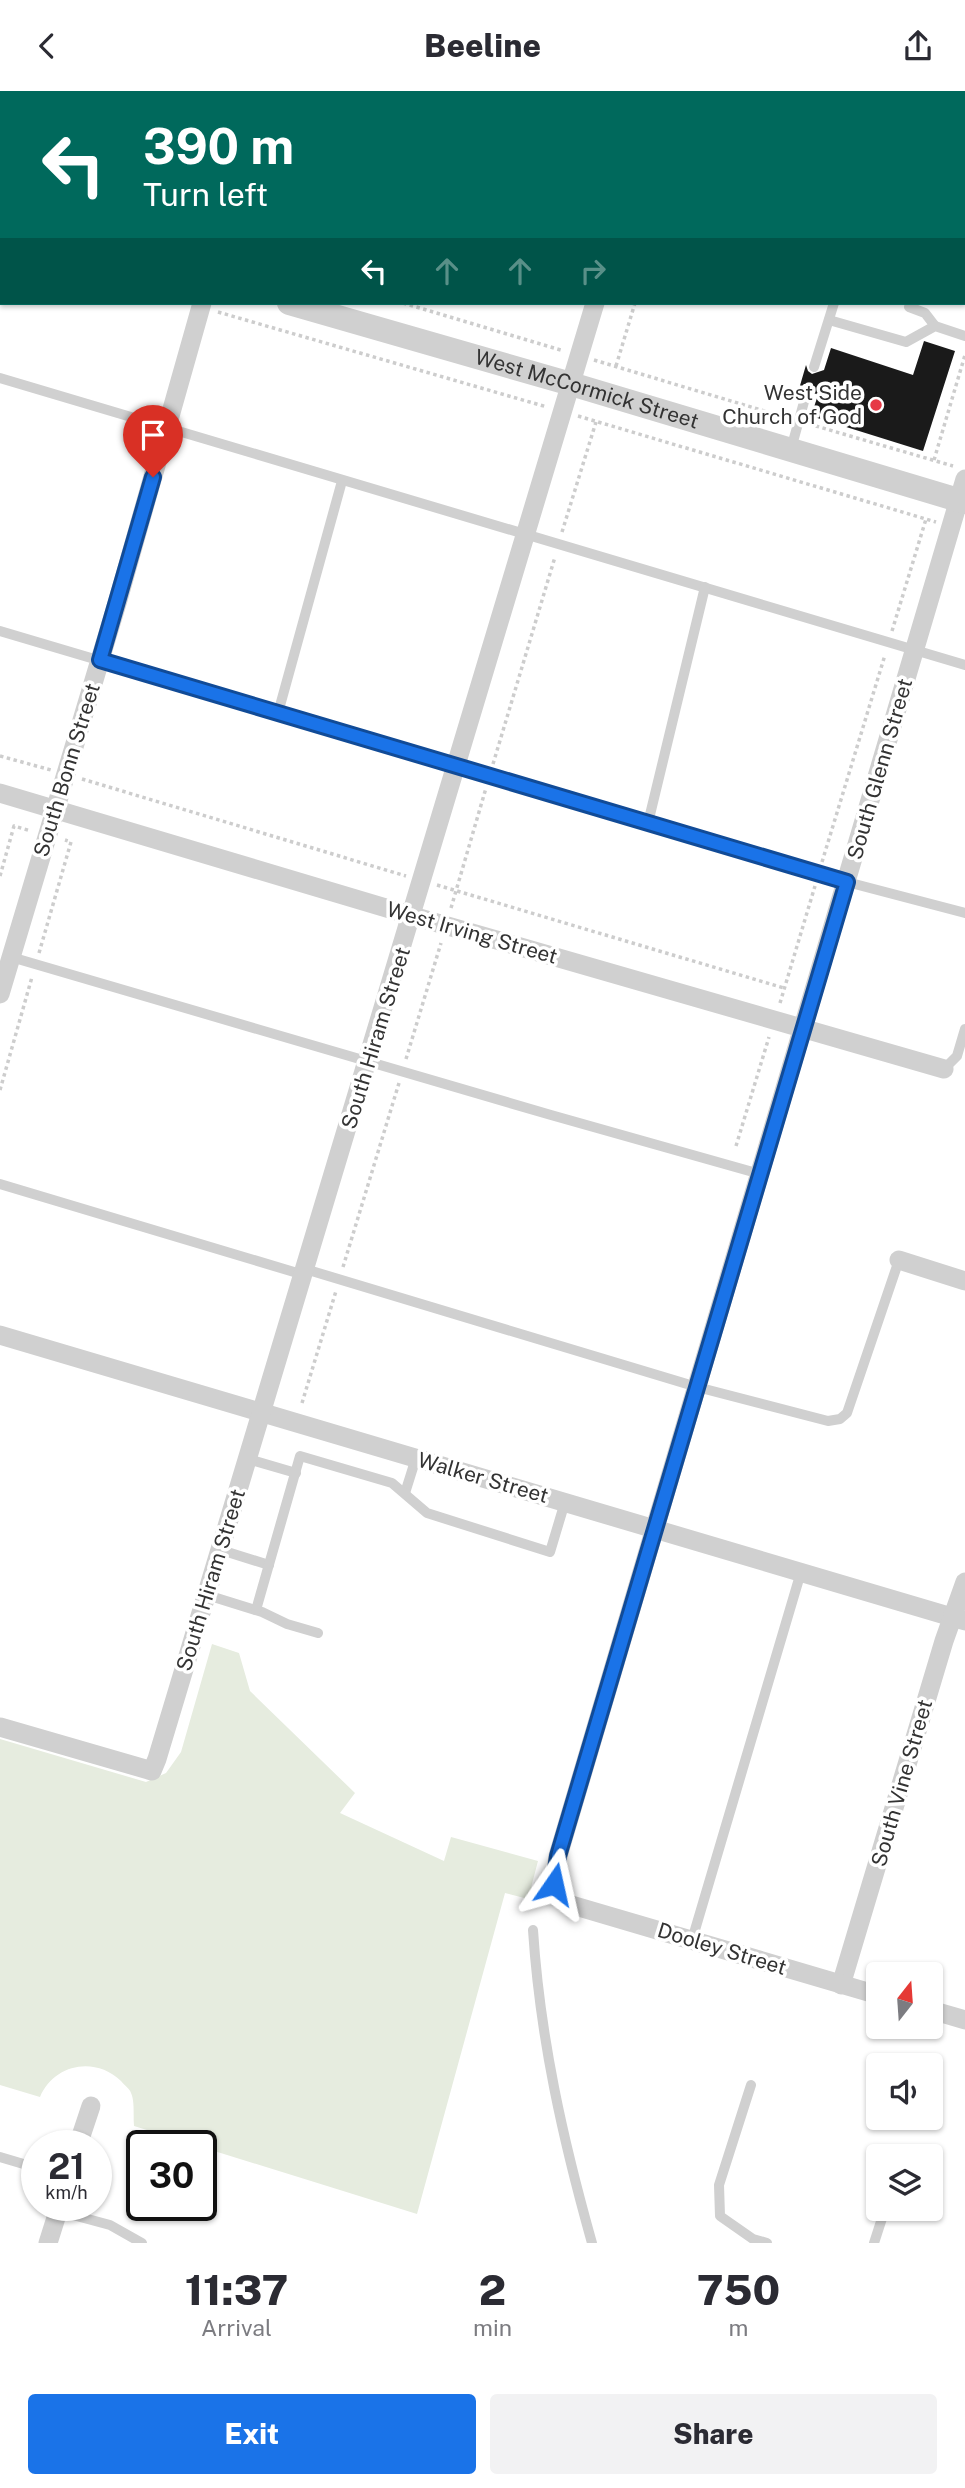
<!DOCTYPE html>
<style>
body{margin:0;font-family:"Public Sans",sans-serif;background:#f2f2f3;color:#2b2b33;height:100vh;display:flex;flex-direction:column;font-size:26px;white-space:nowrap}
*{box-sizing:border-box;margin:0}
p{font-size:23px;color:#7c7c81}
.icon{flex:none;width:38px;height:38px;fill:none;stroke:currentColor;stroke-width:2;stroke-linecap:round;stroke-linejoin:round}
.map{position:relative;height:2152px;overflow:hidden}
.sheet{display:flex;flex-direction:column;background:#fff;flex:1}
.sheet>*{flex:none}
.hud{position:absolute;left:0px;top:0px;width:966px;height:214px;box-shadow:0 2px 5px #0004;background:#00695c;color:#fff;overflow:hidden}
.needle{width:46px;rotate:17deg}
.buttons{position:absolute;left:866px;top:1871px;display:grid;gap:14px}
.buttons a{display:grid;place-items:center;width:77px;height:77px;border-radius:7px;background:#fff;box-shadow:0 2px 5px #0004;font-size:35px}
.speed{position:absolute;left:21px;top:2039px;display:flex;gap:14px;font-size:35px;font-weight:700;text-align:center}
.speed>*{display:grid;place-content:center;width:91px;height:91px;border-radius:50%;background:#fff;box-shadow:0 2px 5px #0004;line-height:1}
.speed small{font-size:18px;font-weight:400}
.speed .limit{border:4px solid #111;border-radius:10px;background:#fff;color:#111}
.pin{position:absolute;display:grid;place-items:center;width:60px;height:60px;color:#fff;margin:-72px -30px;border-radius:50% 50% 50% 0;rotate:-45deg;box-shadow:0 0 7px #0007}
.pin .icon{rotate:45deg}
.me{position:absolute;width:77px;margin:-38px;rotate:11deg;stroke-linejoin:round;filter:drop-shadow(0 0 5px #0008)}
.turn{display:flex;align-items:center;gap:24px;height:147px;padding:0 28px;font-size:32px}
.turn .icon{width:91px;height:91px;stroke-width:2.5}
.turn b{display:block;font-size:49px;line-height:60px}
.lanes{display:flex;align-items:center;height:66px;padding:0 28px;background:#0003;justify-content:center;gap:35px;direction:ltr}
.lanes .off{opacity:.35}
.eta{display:flex;justify-content:space-evenly;align-items:center;height:119px;text-align:center}
.eta b{font-size:42px;font-weight:800;line-height:49px}
.cta{display:flex;gap:14px;margin-top:auto;padding:14px 28px}
.cta a{flex:1;height:80px;border-radius:7px;background:#1a73e8;color:#fff;font-size:28px;font-weight:800;line-height:80px;text-align:center}
.cta a+a{background:#f2f2f3;color:#2b2b33}
header{display:flex;justify-content:space-between;align-items:center;height:91px;padding:0 28px;background:#fff;font-size:32px;font-weight:800}
.map>svg:first-child{display:block}
</style>
<header><svg class="icon" aria-label="back" viewBox="0 0 24 24"><path d="M15 5l-7 7 7 7"/></svg>Beeline<svg class="icon" aria-label="share" viewBox="0 0 24 24"><path d="M12 15V3M7 8l5-5 5 5M5 13v7h14v-7"/></svg></header>
<div class="map">
<svg width="965" height="2152" viewBox="0 0 965 2152">
<rect width="100%" height="100%" fill="#fff"/>
<path fill="#e6ecdf" d="M212 1553 239 1562 250 1600 355 1702 340 1722 444 1770 451 1746 538 1770 528 1808 505 1802 417 2123 134 2035C133 2025 135 2011 131 2002 130 1998 124 1994 121 1990 95 1965 54 1973 40 2006L0 1994V1648L146 1691 166 1682 181 1661Z"/>
<polygon fill="#1a1a1a" points="924,250 955,260 923,360 811,325 818,304 814,302 814,298 810,293 804,293 799,298 806,274 808,280 812,283 824,279 831,257 913,284"/>
<g fill="none" stroke-linecap="round" stroke-linejoin="round">
<g stroke="#cdcdcd" stroke-width="3.5" stroke-dasharray="3.5 3.5" stroke-linecap="butt">
<polyline points="574,0 580,2"/>
<polyline points="289,2 290,0"/>
<polyline points="615,2 615,0"/>
<polyline points="696,2 697,0"/>
<polyline points="0,93 2,93"/>
<polyline points="964,115 965,115"/>
<polyline points="0,157 2,158"/>
<polyline points="403,212 564,260"/>
<polyline points="218,221 547,316"/>
<polyline points="594,269 788,327"/>
<polyline points="616,275 635,212"/>
<polyline points="578,325 936,431"/>
<polyline points="809,333 953,375"/>
<polyline points="934,369 965,264"/>
<polyline points="562,441 596,331"/>
<polyline points="892,540 926,428"/>
<polyline points="0,665 51,679"/>
<polyline points="493,673 555,466"/>
<polyline points="82,688 406,785"/>
<polyline points="822,771 885,564"/>
<polyline points="0,785 14,735 31,740"/>
<polyline points="437,794 784,897"/>
<polyline points="451,817 486,697"/>
<polyline points="39,862 71,751 65,749"/>
<polyline points="780,912 815,795"/>
<polyline points="406,968 441,852"/>
<polyline points="0,999 32,886"/>
<polyline points="736,1055 769,946"/>
<polyline points="343,1176 399,992"/>
<polyline points="302,1312 336,1200"/>
</g>
<g stroke="#d0d0d0" stroke-width="10">
<polyline points="909,216 925,222 935,235"/>
<polyline points="829,229 906,251 935,235 965,245"/>
<polyline points="814,276 834,212"/>
<polyline points="0,287 965,574"/>
<polyline points="791,358 807,300"/>
<polyline points="0,540 847,791 965,822"/>
<polyline points="278,622 342,390"/>
<polyline points="648,732 705,496"/>
<polyline points="11,866 551,1024 760,1083"/>
<polyline points="944,978 957,965 965,938"/>
<polyline points="0,1093 304,1184"/>
<polyline points="305,1178 697,1296 828,1330 840,1328 847,1322 899,1169"/>
<polyline points="248,1368 296,1382"/>
<polyline points="405,1402 416,1367"/>
<polyline points="221,1459 269,1474"/>
<polyline points="207,1504 262,1521 287,1533 318,1542"/>
<polyline points="256,1519 300,1365 392,1392 427,1422 550,1461 565,1411"/>
<path d="M533 1839C540 1947 563 2049 592 2152"/>
<polyline points="692,1849 801,1481"/>
<polyline points="751,1994 719,2094 720,2125 753,2148 767,2152"/>
<polyline points="0,2066 37,2077"/>
<polyline points="58,2120 110,2134 142,2152"/>
<polyline points="874,2152 885,2118"/>
</g>
<g stroke="#d0d0d0" stroke-width="19">
<polyline points="656,0 662,2"/>
<polyline points="264,2 265,0"/>
<polyline points="964,92 965,92"/>
<polyline points="0,702 413,825 944,978"/>
<polyline points="0,903 118,509 202,212"/>
<polyline points="899,1169 965,1190"/>
<polyline points="0,1244 965,1530"/>
<polyline points="0,1636 152,1680 157,1668 595,212"/>
<polyline points="841,1894 944,1550 965,1491"/>
<polyline points="878,1904 565,1812 554,1792 558,1765 965,388"/>
<polyline points="931,1919 965,1929"/>
<polyline points="78,2054 91,2015"/>
<polyline points="48,2152 60,2114"/>
</g>
<g stroke="#d0d0d0" stroke-width="24">
<polyline points="0,128 2,129"/>
<path id="s1" d="M289 212 571 293 965 411"/>
</g>
</g>
<g fill="none" stroke-linecap="round" stroke-linejoin="round">
<g stroke="#114b97" stroke-width="18">
<polyline id="route" points="153,386 100,569 847,791 558,1765 554,1793"/>
</g>
<use href="#route" stroke="#1a73e8" stroke-width="12"/>
</g>
<circle fill="#e63946" stroke="#fff" stroke-width="2.5" cx="876" cy="314" r="7"/>
<g text-anchor="middle" stroke-width="7" stroke-linejoin="round" paint-order="stroke">
<g font-size="21" fill="#333" stroke="#fff">
<text dy="7" stroke="none"><textPath href="#s1" startOffset="310">West McCormick Street</textPath></text>
<text transform="translate(880 678) rotate(-74)" y="7">South Glenn Street</text>
<text transform="translate(67 679) rotate(-73)" y="7">South Bonn Street</text>
<text transform="translate(472 842) rotate(16)" y="7">West Irving Street</text>
<text transform="translate(376 947) rotate(-73)" y="7">South Hiram Street</text>
<text transform="translate(483 1387) rotate(16)" y="7">Walker Street</text>
<text transform="translate(211 1489) rotate(-73)" y="7">South Hiram Street</text>
<text transform="translate(902 1692) rotate(-74)" y="7">South Vine Street</text>
<text transform="translate(722 1858) rotate(17)" y="7">Dooley Street</text>
</g>
<g font-size="21" fill="#333" stroke="#fff" text-anchor="end">
<text x="862" y="309">West Side<tspan x="862" dy="24">Church of God</tspan></text>
</g>
</g>
</svg>
<div class="buttons">
<a><svg class="needle" viewBox="-14 -14 28 28"><path d="M0-13l5 13h-10z" fill="#e53935"/><path d="M0 13l5-13h-10z" fill="#7c7c81"/></svg></a>
<a><svg class="icon" aria-label="sound" viewBox="0 0 24 24"><path d="M4 9h4l5-4v14l-5-4H4zM17 9q2 3 0 6"/></svg></a>
<a><svg class="icon" aria-label="layers" viewBox="0 0 24 24"><path d="M12 4l9 5-9 5-9-5zM3 14l9 5 9-5"/></svg></a>
</div>
<div class="speed"><div>21<small>km/h</small></div><div class="limit">30</div></div>
<div class="pin" style="left:153px;top:386px;background:#d93025"><svg class="icon" aria-label="arrive" viewBox="0 0 24 24"><path d="M6 21V4h12l-3 4 3 4H6"/></svg></div>
<svg class="me" style="left:554px;top:1793px" viewBox="-20 -20 40 40"><path d="M0-17L14 15 0 8-14 15z" fill="#1a73e8" stroke="#fff" stroke-width="4"/></svg>
<div class="hud">
<div class="turn"><svg class="icon" aria-label="left" viewBox="0 0 24 24"><path d="M17 20v-9H6M10 6l-5 5 5 5"/></svg><div><b>390 m</b>Turn left</div></div>
<div class="lanes"><svg class="icon" aria-label="left" viewBox="0 0 24 24"><path d="M17 20v-9H6M10 6l-5 5 5 5"/></svg><svg class="icon off" aria-label="ahead" viewBox="0 0 24 24"><path d="M12 20V5M6 11l6-6 6 6"/></svg><svg class="icon off" aria-label="ahead" viewBox="0 0 24 24"><path d="M12 20V5M6 11l6-6 6 6"/></svg><svg class="icon off" aria-label="right" viewBox="0 0 24 24"><path d="M7 20v-9h11M14 6l5 5-5 5"/></svg></div>
</div>
</div>
<section class="sheet">
<div class="eta">
<div><b>11:37</b><p>Arrival</p></div>
<div><b>2</b><p>min</p></div>
<div><b>750</b><p>m</p></div>
</div>
<div class="cta"><a>Exit</a><a>Share</a></div>
</section>
